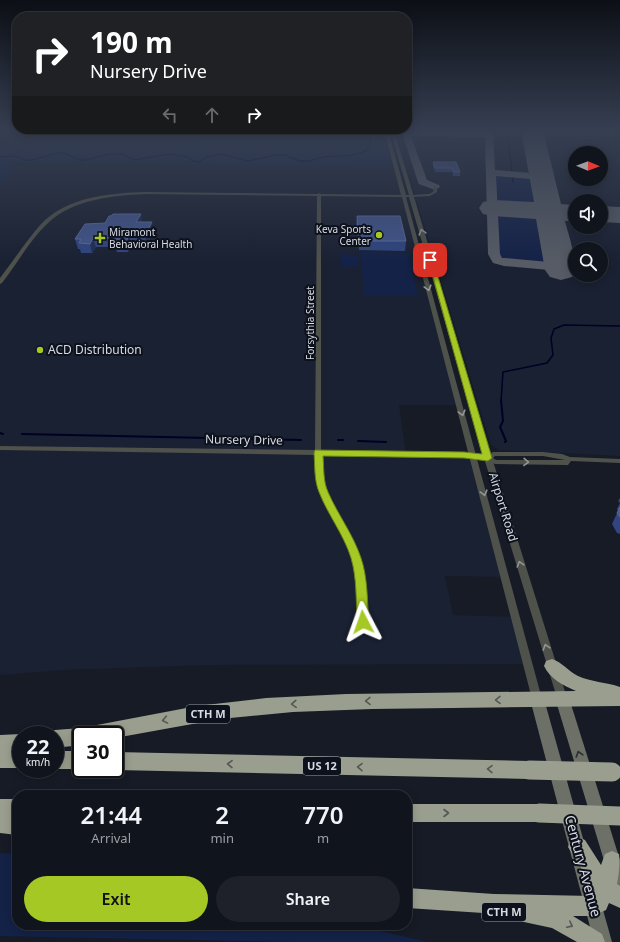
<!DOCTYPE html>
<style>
body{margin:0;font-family:"Noto Sans",sans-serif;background:#1e2129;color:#f1f3f6;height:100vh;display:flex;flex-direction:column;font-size:15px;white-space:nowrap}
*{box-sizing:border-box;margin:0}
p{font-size:13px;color:#9c9ea3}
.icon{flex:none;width:22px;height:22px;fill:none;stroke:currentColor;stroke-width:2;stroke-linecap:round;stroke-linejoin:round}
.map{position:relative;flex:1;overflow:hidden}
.side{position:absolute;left:12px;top:790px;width:400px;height:140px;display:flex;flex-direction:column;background:#10141c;border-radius:16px;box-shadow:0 2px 10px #0003,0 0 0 1px #30333b}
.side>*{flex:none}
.banner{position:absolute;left:12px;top:12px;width:400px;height:122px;border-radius:16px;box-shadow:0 2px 10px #0003,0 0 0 1px #30333b;background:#202124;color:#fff;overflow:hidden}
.needle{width:26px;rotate:91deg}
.buttons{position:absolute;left:568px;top:146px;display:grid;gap:8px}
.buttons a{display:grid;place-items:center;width:40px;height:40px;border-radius:50%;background:#10141c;box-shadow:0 2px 10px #0003,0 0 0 1px #30333b;font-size:20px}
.speed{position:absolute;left:12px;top:726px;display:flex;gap:8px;font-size:20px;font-weight:700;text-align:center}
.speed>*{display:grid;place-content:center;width:52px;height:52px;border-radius:50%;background:#10141c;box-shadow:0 2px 10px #0003,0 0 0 1px #30333b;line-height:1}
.speed small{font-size:10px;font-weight:400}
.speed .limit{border:2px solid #111;border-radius:6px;background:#fff;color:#111}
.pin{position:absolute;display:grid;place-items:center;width:34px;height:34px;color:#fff;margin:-17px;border-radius:8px;box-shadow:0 2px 6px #0006}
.me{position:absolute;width:44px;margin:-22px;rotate:356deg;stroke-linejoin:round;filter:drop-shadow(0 0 3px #0008)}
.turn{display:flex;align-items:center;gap:14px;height:84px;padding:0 12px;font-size:18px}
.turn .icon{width:52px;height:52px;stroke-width:2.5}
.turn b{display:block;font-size:28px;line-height:34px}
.lanes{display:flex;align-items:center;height:38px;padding:0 12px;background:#0003;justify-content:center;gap:20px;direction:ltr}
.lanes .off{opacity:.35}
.eta{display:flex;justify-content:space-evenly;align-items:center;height:68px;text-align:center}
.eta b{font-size:24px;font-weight:600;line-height:28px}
.cta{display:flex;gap:8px;margin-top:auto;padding:8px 12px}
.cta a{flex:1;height:46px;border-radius:24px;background:#a5c824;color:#111;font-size:16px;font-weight:600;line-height:46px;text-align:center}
.cta a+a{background:#1e2129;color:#f1f3f6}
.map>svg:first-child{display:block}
</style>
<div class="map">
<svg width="620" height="942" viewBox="0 0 620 942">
<rect width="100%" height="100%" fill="#161b26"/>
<g fill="#1a2132" fill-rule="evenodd">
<polygon points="9,130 245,130 156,148 117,148 61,142 0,147 0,138"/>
<path d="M395 130H620V456L499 450 491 445ZM575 153H601V179H575ZM575 201H601V227H575ZM575 249H601V275H575Z"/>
<polygon points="7,163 393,166 398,185 402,190 460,405 399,405 406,454 474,455 506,577 445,576 453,615 515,617 527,664 207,665 62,670 0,675 0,184 12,171"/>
</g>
<g fill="#142248">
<polygon points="245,130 384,130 393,166 7,163 12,171 0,184 0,147 61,142 117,148 156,148"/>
<polygon points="501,175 529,177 534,179 538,207 496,204 494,178 495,176"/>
<path d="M496 213 540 215 548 261C540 267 504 262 499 255Z"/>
<polygon points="360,252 408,253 418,295 364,295"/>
<polygon points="340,254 357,255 358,267 341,267"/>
<polygon points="0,853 17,854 17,925 354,925 428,942 294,942 0,936"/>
</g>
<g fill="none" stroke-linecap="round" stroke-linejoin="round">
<g stroke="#010025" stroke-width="1">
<polyline points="507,130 512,171"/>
<polyline points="0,157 16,156 25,160 32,160 57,153 64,153 79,160 85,160 110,154 122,154 134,160 170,154 188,157 193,161 199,162 207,157 222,154 248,161 276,155 285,155 300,161 308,161 324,157 353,155 366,151 371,143 369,130"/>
<polyline points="512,176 513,182"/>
</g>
<polyline stroke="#010025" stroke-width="1.5" points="501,401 503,372 547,363 553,355 551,338 554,329 564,325 620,326"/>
<g stroke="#010025" stroke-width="2">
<polyline points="501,400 503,421 500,427 506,441 505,442"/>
<polyline points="0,433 3,434"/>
<polyline points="22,434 301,440"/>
<polyline points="338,440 343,440"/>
<polyline points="358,441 386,442"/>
</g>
<polygon fill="#565b65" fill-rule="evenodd" points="401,130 485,131 485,130 493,130 495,170 542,174 547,177 542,180 496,176 500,254 502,258 505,258 560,263 564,264 566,267 564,270 560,271 504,266 493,263 488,254 485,137 411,136 427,180 439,185 440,187 435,190 419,184 418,182"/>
<g fill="#565b65" fill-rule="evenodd">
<path d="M521 130H543L561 204 575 205V221H565C568 234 580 266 572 277L561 280 550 277 545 270 536 219 493 216 483 214 479 208 483 202 493 200 534 202Z"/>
<polygon points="601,206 620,207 620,223 601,222"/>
</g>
<g fill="#4f514b" fill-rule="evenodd">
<polygon points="434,186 437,187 437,192 430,196 411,197 409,196 411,195 429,194 433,192"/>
<path d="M319 193 321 194V451L464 453 487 456 493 452H543L562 454 570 457 620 459V463L571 461 568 465H566L495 464 486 460 464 457 321 455C322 467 322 480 327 492 334 512 349 529 357 549 366 572 365 598 367 622L366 625 363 626 360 625 359 622C357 598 358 572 349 549 341 529 326 512 319 492 315 480 315 467 315 455L0 450V446L315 450 317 194ZM495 456H543L565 460H496L493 458Z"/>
</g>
<path fill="#4f514b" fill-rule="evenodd" d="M384 130H388L406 195H409L390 130H394L492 458 567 698 566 702 562 703 558 702 557 698 484 458 409 197H406L542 699 541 703 537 704 533 703 532 699 402 197 145 194C111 196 73 199 47 224 29 241 17 264 2 283L0 284V278C14 260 26 241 41 224 67 197 109 193 145 192L401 195Z"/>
<g fill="#6d7066" fill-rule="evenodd">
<polygon points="562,691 567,693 569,698 620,860 620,895 614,893 612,887 555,698 557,693"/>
<polygon points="537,692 542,694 544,699 612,942 594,942 530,699 532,694"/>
</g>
<g fill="#999e8e" fill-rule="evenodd">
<path d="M552 659C562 662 568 671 578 676 591 682 606 682 620 687V706L372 709 293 712 220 719 115 738V735H81V745L55 748V735H48L49 733 55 730 81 728 197 706 266 698 346 694 576 691C563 685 550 679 544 666L546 661Z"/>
<polygon points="21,734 23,735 21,735 21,768 0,768 0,735"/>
<rect x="55" y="751" width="26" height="18"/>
<polygon points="115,752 529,761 535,764 538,770 535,776 529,779 115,770 113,769 115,769"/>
<polygon points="0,799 17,799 17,835 0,833"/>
<polygon points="407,804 539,804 546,806 548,813 546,820 539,822 407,822"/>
<path d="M578 837 585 840 601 865 605 854 612 851 619 854C620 864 619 874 617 884L620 886V908L609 903 606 910 593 916H573L602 934 605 942H577L552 928 524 922 517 919 515 915 407 908V888L494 894 592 896 595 890 568 847 571 840Z"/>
</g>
<g stroke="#999e8e" stroke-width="19">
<polyline points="529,770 612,772"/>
<polyline points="539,813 620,816"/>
</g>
</g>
<g fill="#304581">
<polygon points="132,130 153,130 152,131"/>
<polygon points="433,162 456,162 460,172 460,176 453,176 452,172 435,172 433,166"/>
<polygon points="111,216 142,222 153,232 147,245 131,245 128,252 117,252 116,247 96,247 92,253 81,253 80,249 78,249 75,239 105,223"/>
<polygon points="357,216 406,241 405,251 359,250 356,225"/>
<polygon points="620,498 620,534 617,533 612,524 618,511 617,509 620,503 618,501"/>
</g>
<g fill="#1e2e58">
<polygon points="141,214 142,223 136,222"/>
<polygon points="152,222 153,232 147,245 145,235"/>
<polygon points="129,235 131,245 128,252 126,242"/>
<polygon points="93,238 96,247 92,253 90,244"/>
</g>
<g fill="#42558c" stroke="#596a9a">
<polygon points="433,162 456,162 460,172 454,172 452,168 435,168"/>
<polygon points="113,214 141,214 136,222 152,222 145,235 129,235 126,242 115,242 118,238 93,238 90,244 79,243 81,239 75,239 85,224 105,223 109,216 111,216"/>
<polygon points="357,216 400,216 406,241 359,241"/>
<polygon points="620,507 620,517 617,513"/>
</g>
<defs><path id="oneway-chevron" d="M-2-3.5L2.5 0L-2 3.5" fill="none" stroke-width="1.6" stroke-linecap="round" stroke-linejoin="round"/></defs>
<g stroke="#939697">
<use href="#oneway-chevron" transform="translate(422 232) rotate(-106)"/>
<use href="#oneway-chevron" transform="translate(428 288) rotate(75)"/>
<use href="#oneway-chevron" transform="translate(462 413) rotate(75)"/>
<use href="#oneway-chevron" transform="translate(526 462) rotate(1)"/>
<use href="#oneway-chevron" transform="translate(484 493) rotate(75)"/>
<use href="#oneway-chevron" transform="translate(520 564) rotate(-107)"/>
<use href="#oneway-chevron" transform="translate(546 647) rotate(-107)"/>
</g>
<g stroke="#535855">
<use href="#oneway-chevron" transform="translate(498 700) rotate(179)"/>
<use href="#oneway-chevron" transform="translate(368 701) rotate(179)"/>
<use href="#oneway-chevron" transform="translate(294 704) rotate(177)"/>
<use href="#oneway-chevron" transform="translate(165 720) rotate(170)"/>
<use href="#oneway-chevron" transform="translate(230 764) rotate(-179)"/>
<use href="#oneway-chevron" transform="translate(360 767) rotate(-179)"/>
<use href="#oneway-chevron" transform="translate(490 769) rotate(-179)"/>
<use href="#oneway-chevron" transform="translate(446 813)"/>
<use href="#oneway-chevron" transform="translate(570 925) rotate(27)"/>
</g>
<use stroke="#2a2e32" href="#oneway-chevron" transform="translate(579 754) rotate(-107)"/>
<linearGradient id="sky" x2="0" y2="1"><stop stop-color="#0c0f15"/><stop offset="0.5" stop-color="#363f52"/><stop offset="1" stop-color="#363f52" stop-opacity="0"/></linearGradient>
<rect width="620" height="262" fill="url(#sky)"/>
<path fill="#a5c824" stroke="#6b8217" d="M428 259 433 260 492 458 488 461 464 458 323 456C324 468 323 481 328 492 338 515 353 534 361 558 368 578 367 602 369 622L367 626 363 627 359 626 357 622C356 602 357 578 351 558 344 535 328 515 319 492 314 480 315 466 314 453L315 450 464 452 482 454Z"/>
<g fill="#a5c824" stroke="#0d111c" stroke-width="1.5">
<circle cx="379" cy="235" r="4"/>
<path d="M98 232h4v4h4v4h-4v4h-4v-4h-4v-4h4z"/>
<circle cx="40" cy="350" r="4"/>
</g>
<g text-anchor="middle" stroke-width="4" stroke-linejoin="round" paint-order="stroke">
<g font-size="10" fill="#d7dbe3" stroke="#0d111c" text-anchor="end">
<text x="371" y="233">Keva Sports<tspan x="371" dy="12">Center</tspan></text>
<text x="109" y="236" text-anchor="start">Miramont<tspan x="109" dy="12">Behavioral Health</tspan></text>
</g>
<g font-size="10" fill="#d7dbe3" stroke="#0d111c">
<text transform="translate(310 323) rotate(-90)" y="4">Forsythia Street</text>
</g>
<g fill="#0d111c" stroke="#9a9ea7" stroke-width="1">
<rect x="186" y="705" width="44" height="18" rx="3"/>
<rect x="303" y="757" width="38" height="18" rx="3"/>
<rect x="482" y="903" width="44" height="18" rx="3"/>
</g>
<g font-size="11" font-weight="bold" fill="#d7dbe3">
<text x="208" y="718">CTH M</text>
<text x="322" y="770">US 12</text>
<text x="504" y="916">CTH M</text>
</g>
<g font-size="12" fill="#d7dbe3" stroke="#0d111c" text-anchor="start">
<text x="48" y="354">ACD Distribution</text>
</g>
<g font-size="12" fill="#d7dbe3" stroke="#0d111c">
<text transform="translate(244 440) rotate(1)" y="4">Nursery Drive</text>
<text transform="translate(503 507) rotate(73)" y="4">Airport Road</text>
</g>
<g font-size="14" fill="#d7dbe3" stroke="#0d111c">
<text transform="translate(583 866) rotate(75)" y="5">Century Avenue</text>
</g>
</g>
</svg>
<div class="buttons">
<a><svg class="needle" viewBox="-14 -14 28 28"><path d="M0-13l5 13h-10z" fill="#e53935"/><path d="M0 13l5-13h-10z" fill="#9c9ea3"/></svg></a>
<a><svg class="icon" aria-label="sound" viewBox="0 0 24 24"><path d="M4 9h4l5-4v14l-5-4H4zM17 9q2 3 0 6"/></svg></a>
<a><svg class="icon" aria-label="search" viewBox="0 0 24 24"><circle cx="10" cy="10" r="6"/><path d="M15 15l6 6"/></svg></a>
</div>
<div class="speed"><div>22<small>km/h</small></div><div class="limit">30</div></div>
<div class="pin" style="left:430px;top:260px;background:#d93025"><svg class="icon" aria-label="arrive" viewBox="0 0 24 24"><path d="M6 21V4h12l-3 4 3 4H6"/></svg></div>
<svg class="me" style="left:363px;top:622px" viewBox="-20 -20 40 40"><path d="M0-17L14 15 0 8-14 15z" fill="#a5c824" stroke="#fff" stroke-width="4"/></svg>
<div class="banner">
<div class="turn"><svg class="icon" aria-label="right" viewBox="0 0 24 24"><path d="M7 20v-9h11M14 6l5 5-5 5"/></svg><div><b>190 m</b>Nursery Drive</div></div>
<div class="lanes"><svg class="icon off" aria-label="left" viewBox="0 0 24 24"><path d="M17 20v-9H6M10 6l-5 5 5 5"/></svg><svg class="icon off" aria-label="ahead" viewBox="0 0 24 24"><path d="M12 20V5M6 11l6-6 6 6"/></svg><svg class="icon" aria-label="right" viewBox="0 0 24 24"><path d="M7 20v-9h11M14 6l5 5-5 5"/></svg></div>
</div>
<section class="side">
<div class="eta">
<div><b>21:44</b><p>Arrival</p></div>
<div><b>2</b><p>min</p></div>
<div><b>770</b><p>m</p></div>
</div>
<div class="cta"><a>Exit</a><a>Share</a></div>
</section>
</div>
